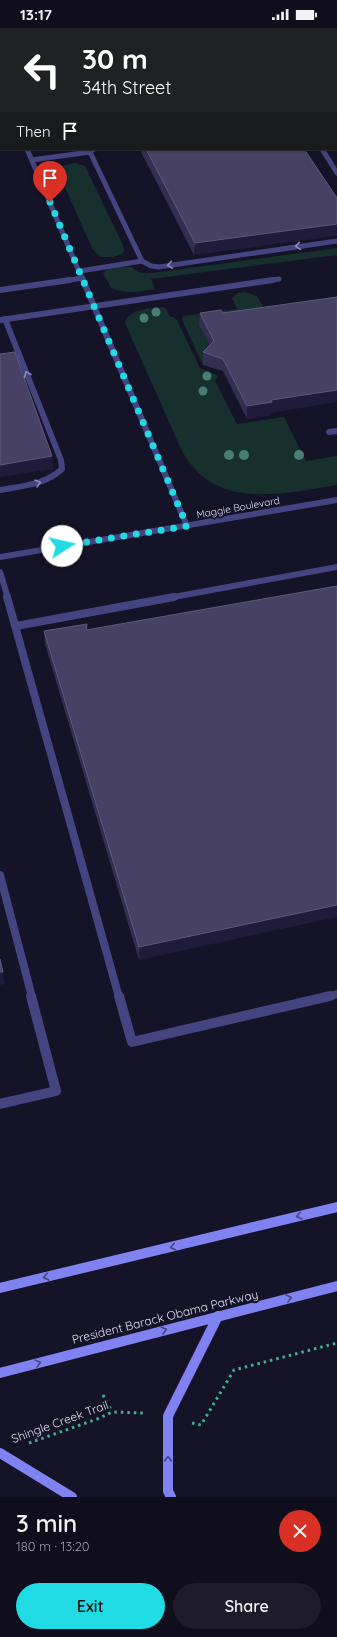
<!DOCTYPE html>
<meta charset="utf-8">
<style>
body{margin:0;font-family:Quicksand,sans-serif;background:#1e1c2a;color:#f1f3f6;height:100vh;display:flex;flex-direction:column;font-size:15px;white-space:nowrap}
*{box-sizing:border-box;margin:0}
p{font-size:13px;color:#9c9ca4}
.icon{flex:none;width:22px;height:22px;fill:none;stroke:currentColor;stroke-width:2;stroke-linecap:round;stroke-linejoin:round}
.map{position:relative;height:1469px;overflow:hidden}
.details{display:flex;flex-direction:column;background:#100e1d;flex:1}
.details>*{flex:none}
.hud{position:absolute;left:0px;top:0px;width:337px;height:122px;box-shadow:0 1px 3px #0004,0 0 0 1px #302e3b;background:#202124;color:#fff;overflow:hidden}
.pin{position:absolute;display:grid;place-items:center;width:34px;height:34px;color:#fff;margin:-41px -17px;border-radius:50% 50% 50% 0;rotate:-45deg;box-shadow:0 0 4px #0007}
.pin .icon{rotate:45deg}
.me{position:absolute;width:44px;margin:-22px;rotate:80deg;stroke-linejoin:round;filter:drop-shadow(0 0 3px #0008)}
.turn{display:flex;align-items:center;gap:14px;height:84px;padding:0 16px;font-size:18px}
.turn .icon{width:52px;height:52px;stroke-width:2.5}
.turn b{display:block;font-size:28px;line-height:34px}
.then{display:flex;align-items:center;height:38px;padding:0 16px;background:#0003;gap:8px;font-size:15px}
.round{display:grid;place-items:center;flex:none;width:42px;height:42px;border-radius:21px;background:#1e1c2a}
.headline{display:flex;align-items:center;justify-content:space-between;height:68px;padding:0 16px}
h1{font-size:24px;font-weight:600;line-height:30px}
.button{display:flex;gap:8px;margin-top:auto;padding:8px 16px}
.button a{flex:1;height:46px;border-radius:24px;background:#20dbe4;color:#111;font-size:16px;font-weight:600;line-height:46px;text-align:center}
.button a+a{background:#1e1c2a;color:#f1f3f6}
.status{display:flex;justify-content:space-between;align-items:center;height:28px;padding:0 20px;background:#100e1d;direction:ltr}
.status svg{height:11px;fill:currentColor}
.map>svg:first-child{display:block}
</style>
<div class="status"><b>13:17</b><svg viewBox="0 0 49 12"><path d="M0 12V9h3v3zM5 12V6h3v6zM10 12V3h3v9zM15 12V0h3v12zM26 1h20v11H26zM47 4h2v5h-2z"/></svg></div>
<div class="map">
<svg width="337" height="1469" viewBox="0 0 337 1469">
<rect width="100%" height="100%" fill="#151327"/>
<g fill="#17302e">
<polygon points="75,135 85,138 123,217 124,222 123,225 114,229 101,229 93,222 58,144 62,138"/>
<path d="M337 220V227L151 251 155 261C140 264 125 266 111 260L103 245C109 238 123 238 132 239 138 246 144 245 152 245Z"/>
<polygon points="245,264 257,268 270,291 213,326 203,337 182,292 183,288 237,281 232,270 238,265"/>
<path d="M163 279 166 280 170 289H173L177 292 200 340 218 348 215 353 237 396 284 389 306 433 337 428V457C281 466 215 483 182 423L125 295C127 281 151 280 163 279Z"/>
</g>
<polygon fill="#172e4c" points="71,0 337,0 337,38 336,1"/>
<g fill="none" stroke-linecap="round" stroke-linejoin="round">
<g stroke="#3fada1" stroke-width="3" stroke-dasharray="2.5 4" stroke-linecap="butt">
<polyline points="103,1367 112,1384"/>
<polyline points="192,1395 201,1397 234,1342 337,1315"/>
<polyline points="29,1415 100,1390 112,1384 144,1385"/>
</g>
<g stroke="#444580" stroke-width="5">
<polyline points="322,121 337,145"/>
<polyline points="90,124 142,233"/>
<polyline points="32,132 90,124 94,121"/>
<polyline points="80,243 142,233 151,238 159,239 337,213"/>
<polyline points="63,253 83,250"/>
<polyline points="266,253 279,251"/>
</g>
<g stroke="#444580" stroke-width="6">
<polyline points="0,262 70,252"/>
<polyline points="0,292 273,252"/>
<polyline points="329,404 337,403"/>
<path d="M0 462C22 458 45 457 62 441L61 432 5 291"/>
<polyline points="0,544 8,570"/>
<polyline points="168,570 337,539"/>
</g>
<g stroke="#444580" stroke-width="8">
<polyline points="7,569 119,969"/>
<polyline points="16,598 174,569"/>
<polyline points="0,847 32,969"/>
<polyline points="326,969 337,966"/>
</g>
<g stroke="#444580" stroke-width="10">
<polyline points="119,968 132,1014 330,968"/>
<polyline points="0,1076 56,1063 31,968"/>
</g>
<g stroke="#444580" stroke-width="5">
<polyline points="0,57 1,59"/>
<polyline points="27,121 83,253"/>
</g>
<g stroke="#444580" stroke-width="6">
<polyline points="83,252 187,498"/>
<polyline points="0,529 337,472"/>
</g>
<g stroke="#7f82f0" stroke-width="10">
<polyline points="0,1260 337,1179"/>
<polyline points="0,1345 337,1258"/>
<polyline points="0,1425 72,1469"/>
<polyline points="171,1469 168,1463 168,1388 218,1288"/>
</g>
</g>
<g fill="#477d75">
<circle cx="156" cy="284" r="4.5"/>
<circle cx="144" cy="290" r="4.5"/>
<circle cx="207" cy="348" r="4.5"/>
<circle cx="203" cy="363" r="4.5"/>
<circle cx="229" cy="427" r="5"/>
<circle cx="244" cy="427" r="5"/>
<circle cx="299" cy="427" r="5"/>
</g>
<g fill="#342e53">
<polygon points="140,121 304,121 194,227 140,122"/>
<polygon points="200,285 271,385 271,387 247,391 223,343 203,337 203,324 210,317 199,297"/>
<polygon points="337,558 139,932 45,616 44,603 87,596 87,602"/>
</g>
<g fill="#201b3a">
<polygon points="337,196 337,208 194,227 195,215"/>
<polygon points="337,362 337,374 271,385 271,387 247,391 247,378 271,372"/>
<polygon points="52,428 53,441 0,449 0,437"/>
<polygon points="337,877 337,889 139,932 139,919"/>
<polygon points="0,944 3,944 5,956 0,957"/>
</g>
<g fill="#464165" stroke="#5e597c">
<polygon points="146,121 304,121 337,170 337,196 195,215"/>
<polygon points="337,269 337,362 271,372 272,374 247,378 223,331 203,324 214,313 200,285 221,282 223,285"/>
<polygon points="15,324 52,428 0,437 0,326"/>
<polygon points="337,558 337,877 139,919 44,603 87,596 86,602"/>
<polygon points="0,931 3,944 0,944"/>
</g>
<defs><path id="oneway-chevron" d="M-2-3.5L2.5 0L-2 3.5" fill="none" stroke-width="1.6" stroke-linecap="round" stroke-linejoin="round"/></defs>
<g stroke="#8a89b7">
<use href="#oneway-chevron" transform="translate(298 218) rotate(172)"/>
<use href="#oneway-chevron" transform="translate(170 237) rotate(172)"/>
<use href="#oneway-chevron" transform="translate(27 346) rotate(-112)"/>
<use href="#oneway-chevron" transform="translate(38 455) rotate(-16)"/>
</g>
<g stroke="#454581">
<use href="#oneway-chevron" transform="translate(299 1188) rotate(167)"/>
<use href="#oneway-chevron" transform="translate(173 1219) rotate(167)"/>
<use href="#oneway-chevron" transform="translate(46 1249) rotate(167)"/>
<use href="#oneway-chevron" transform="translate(289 1270) rotate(-14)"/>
<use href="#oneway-chevron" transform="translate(164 1302) rotate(-15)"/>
<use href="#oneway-chevron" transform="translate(38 1335) rotate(-15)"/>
<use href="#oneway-chevron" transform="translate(168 1431) rotate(-90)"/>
</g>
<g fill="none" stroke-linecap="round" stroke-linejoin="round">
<polyline stroke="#20dbe4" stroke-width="7" stroke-dasharray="0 12.6" points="50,174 187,498 62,518"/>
</g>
<g text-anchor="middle" stroke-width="4" stroke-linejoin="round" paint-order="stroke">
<g font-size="10" fill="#dfddfb" stroke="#151327">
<text transform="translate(238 479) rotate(-10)" y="4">Maggie Boulevard</text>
</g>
<g font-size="12" fill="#dfddfb" stroke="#151327">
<text transform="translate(165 1289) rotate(-14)" y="4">President Barack Obama Parkway</text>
<text transform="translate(60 1394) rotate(-20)" y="4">Shingle Creek Trail</text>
</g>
</g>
</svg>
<div class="pin" style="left:50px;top:174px;background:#d93025"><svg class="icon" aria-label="arrive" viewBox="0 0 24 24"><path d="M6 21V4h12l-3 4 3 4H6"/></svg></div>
<svg class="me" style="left:62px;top:518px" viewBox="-20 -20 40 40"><circle r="19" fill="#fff"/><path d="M0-13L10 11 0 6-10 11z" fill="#20dbe4"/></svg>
<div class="hud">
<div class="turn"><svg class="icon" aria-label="left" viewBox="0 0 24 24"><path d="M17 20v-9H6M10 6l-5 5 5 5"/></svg><div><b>30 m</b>34th Street</div></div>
<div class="then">Then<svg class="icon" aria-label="arrive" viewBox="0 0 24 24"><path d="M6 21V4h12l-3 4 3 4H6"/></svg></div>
</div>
</div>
<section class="details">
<div class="headline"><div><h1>3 min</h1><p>180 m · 13:20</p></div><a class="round" style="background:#d93025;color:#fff"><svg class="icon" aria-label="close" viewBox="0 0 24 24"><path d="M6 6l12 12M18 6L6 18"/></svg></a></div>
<div class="button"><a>Exit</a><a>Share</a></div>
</section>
